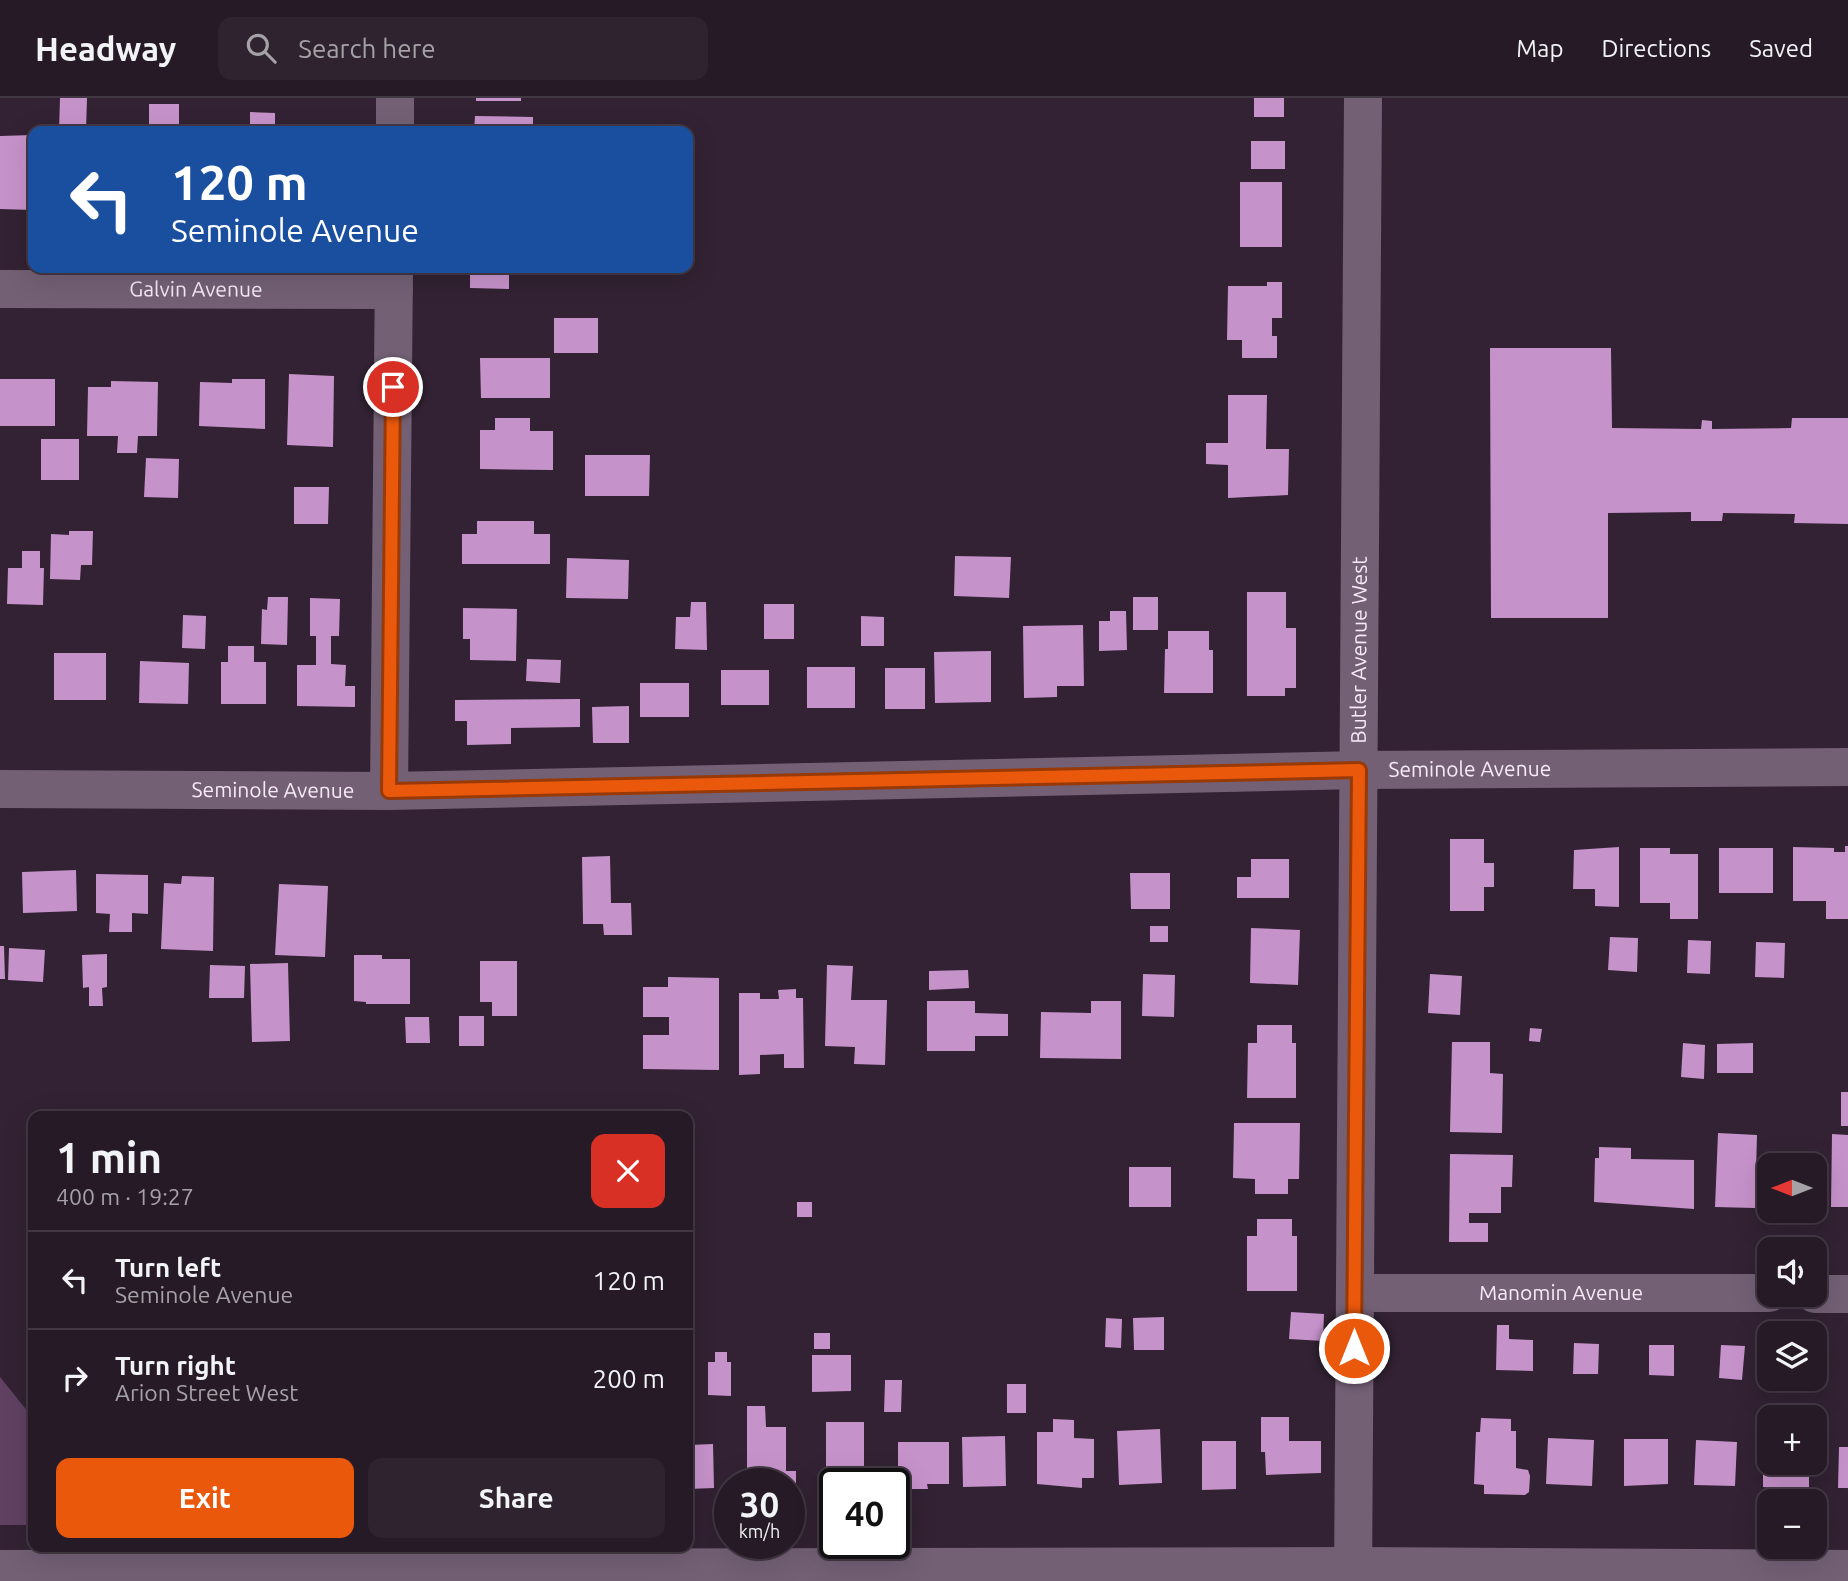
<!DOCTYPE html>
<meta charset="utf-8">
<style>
body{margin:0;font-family:Ubuntu,sans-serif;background:#2e232e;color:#f1f3f6;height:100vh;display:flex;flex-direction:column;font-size:26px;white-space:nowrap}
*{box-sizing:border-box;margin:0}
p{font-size:23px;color:#a4a1a7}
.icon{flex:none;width:38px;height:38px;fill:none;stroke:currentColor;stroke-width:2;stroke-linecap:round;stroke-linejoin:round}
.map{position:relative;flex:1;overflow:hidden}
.sheet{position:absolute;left:28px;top:1013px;width:665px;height:441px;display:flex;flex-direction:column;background:#261a26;border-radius:14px;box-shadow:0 7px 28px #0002,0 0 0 2px #423843}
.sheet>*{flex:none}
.banner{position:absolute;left:28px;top:28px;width:665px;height:147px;border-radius:14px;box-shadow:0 7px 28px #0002,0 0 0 2px #423843;background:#1a4fa0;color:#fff;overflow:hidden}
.needle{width:46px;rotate:270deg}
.controls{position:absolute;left:1757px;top:1055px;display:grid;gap:14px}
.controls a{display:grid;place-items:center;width:70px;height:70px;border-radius:14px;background:#261a26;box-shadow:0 7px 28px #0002,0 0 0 2px #423843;font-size:35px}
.speed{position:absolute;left:714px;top:1370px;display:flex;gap:14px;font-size:35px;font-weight:700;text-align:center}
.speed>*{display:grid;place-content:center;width:91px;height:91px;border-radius:50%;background:#261a26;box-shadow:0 7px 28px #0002,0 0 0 2px #423843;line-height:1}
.speed small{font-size:18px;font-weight:400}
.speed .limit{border:4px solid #111;border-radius:10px;background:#fff;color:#111}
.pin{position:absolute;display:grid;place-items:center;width:60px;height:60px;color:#fff;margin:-30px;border:4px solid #fff;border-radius:50%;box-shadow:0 2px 7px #0007}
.me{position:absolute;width:77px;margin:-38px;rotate:0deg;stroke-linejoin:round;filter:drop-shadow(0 0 5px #0008)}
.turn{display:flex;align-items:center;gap:24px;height:147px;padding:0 28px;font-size:32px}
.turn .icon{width:91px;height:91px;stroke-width:2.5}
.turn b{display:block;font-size:49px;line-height:60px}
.round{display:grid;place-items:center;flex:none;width:74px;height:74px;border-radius:14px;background:#2e232e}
.head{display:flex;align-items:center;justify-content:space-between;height:119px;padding:0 28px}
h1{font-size:42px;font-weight:600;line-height:52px}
.button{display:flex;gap:14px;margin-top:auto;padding:14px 28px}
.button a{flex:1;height:80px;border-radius:14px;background:#ea580c;color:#fff;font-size:28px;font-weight:600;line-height:80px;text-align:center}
.button a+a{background:#2e232e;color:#f1f3f6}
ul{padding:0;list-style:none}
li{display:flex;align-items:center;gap:21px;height:98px;padding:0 28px;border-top:2px solid #423843}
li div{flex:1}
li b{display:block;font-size:26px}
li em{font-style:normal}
header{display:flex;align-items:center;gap:42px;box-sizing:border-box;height:98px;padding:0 35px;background:#261a26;border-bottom:2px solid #423843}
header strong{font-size:33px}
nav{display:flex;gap:38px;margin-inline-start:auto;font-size:24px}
.search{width:490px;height:63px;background:#2e232e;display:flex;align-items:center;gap:18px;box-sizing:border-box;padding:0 24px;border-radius:14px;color:#a4a1a7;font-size:26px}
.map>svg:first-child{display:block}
</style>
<header>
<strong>Headway</strong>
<div class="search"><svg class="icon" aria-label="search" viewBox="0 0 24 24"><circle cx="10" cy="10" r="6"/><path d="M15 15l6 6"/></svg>Search here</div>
<nav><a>Map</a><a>Directions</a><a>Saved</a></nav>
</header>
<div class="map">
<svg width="1848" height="1483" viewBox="0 0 1848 1483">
<rect width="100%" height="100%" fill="#322233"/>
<polygon fill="#604162" points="0,1279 33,1320 33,1427 0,1427"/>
<g fill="#c692ca">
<polygon points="60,0 87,0 86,33 59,33"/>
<rect x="476" y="0" width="45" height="3"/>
<rect x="1254" y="0" width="30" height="19"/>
<rect x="149" y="6" width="30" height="27"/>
<polygon points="250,14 275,15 275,33 250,33"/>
<polygon points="475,18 533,19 533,33 474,33"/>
<polygon points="33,37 33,112 0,111 0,38"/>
<rect x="1251" y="43" width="34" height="28"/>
<rect x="1240" y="84" width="42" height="65"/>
<polygon points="470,170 509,170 509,191 470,190"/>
<polygon points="1267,184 1282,184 1282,220 1272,220 1272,238 1277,238 1277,260 1242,260 1242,242 1227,242 1228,188 1267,188"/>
<rect x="554" y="220" width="44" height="35"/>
<polygon points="1490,250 1611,250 1612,330 1701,331 1702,322 1712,323 1712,331 1791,330 1792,320 1848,320 1848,426 1794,425 1795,416 1723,415 1722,423 1691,423 1691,414 1608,415 1608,520 1491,520"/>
<polygon points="480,260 550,260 550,300 481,300"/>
<polygon points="289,276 334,278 333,349 287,347"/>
<rect x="0" y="281" width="55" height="47"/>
<polygon points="232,281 265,281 265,331 199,328 200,284 232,285"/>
<polygon points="111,283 158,284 157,338 138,338 137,355 117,355 118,338 87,338 88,289 111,289"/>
<polygon points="1228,297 1267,297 1266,351 1289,351 1288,397 1228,400 1228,367 1206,366 1206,345 1228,345"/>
<polygon points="495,320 530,320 530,333 553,333 553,372 480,371 480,332 495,332"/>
<rect x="41" y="341" width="38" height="41"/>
<polygon points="585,357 650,357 649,398 585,398"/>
<polygon points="146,360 179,361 178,400 144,399"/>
<polygon points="294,389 329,389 328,426 294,426"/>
<polygon points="477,423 534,423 534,436 550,436 550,466 462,466 462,436 477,436"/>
<polygon points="69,433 93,433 92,467 81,467 80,482 50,481 51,436 69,437"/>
<polygon points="22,453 40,453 40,470 44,470 43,507 7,506 8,470 22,470"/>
<polygon points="955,458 1011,459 1009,500 954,498"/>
<polygon points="567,460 629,462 628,501 566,500"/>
<polygon points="1247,494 1286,494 1286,530 1296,530 1296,590 1285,590 1285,598 1247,598"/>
<polygon points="268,499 288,499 287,547 261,546 262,511 267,512"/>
<rect x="1133" y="499" width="25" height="33"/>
<polygon points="310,500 340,501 339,538 331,538 331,566 346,567 345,588 355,588 355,609 297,608 297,567 316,567 316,538 310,538"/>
<polygon points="691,504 706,504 707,552 675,551 676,519 690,519"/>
<rect x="764" y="506" width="30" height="35"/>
<polygon points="463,510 517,511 516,563 470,562 470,541 463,541"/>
<polygon points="1110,513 1126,513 1127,552 1099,553 1099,523 1110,523"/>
<polygon points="183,517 206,518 205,551 182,550"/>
<polygon points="861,518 884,519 884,548 861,548"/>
<polygon points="1083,527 1084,588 1057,588 1057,599 1024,600 1023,528"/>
<polygon points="1168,533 1209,533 1209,552 1213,552 1213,595 1164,595 1165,551 1168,551"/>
<polygon points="228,548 254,548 254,564 266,564 266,606 221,606 221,564 228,564"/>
<polygon points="991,553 991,604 935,605 934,554"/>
<rect x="54" y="555" width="52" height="47"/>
<polygon points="527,561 561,562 560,585 526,583"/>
<polygon points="140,563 189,565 188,606 139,605"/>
<rect x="807" y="569" width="48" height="41"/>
<rect x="885" y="570" width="40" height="41"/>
<rect x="721" y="572" width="48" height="35"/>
<rect x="640" y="585" width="49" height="34"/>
<polygon points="580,601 580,629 511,630 511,646 467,647 467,623 455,623 455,602"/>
<polygon points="629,608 629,645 593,645 592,609"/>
<polygon points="1450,741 1484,741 1484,765 1494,765 1494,789 1484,789 1484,813 1450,813"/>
<polygon points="1845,748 1848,748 1848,821 1826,821 1826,803 1793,803 1793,749 1834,750 1834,754 1845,754"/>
<polygon points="1619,749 1619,809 1595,808 1595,791 1573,791 1574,752"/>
<polygon points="1640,750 1670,750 1670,756 1698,756 1698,821 1670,821 1670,805 1640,805"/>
<rect x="1719" y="750" width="54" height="45"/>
<polygon points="610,758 611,805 631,805 632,837 604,837 603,826 583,826 582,759"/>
<polygon points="1251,761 1289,761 1289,800 1237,800 1237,779 1251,779"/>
<polygon points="76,772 77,813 23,815 22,774"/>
<polygon points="1130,775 1170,775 1170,811 1131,811"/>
<polygon points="96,776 148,777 148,816 132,815 132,834 109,834 110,816 96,815"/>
<polygon points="182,778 214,779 213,853 161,851 164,785 181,786"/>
<polygon points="279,786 328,788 325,859 275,857"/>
<rect x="1150" y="828" width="18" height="16"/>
<polygon points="1251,830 1300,832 1298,887 1250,885"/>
<polygon points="1610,839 1638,840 1637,874 1608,872"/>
<polygon points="1688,842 1711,843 1710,876 1687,875"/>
<polygon points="1756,844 1785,845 1784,880 1755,879"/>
<polygon points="0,848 4,848 5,881 0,881"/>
<polygon points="9,850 45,852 43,884 8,882"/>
<polygon points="107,856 107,889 102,890 103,908 89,908 89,889 83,890 82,857"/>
<polygon points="354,857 382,857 382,861 410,861 410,906 366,906 366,904 354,903"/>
<polygon points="480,863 517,863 517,918 492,918 492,904 480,904"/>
<polygon points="288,865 290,943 252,944 250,866"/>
<polygon points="210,867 245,868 244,900 209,900"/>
<polygon points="827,867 853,868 851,902 887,902 885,967 854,966 855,949 825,948"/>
<polygon points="968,872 969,890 929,892 929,873"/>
<polygon points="1143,876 1175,877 1174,919 1142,918"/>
<polygon points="1430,876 1462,878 1460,917 1428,915"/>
<polygon points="668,879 719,880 719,972 643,971 643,937 669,937 669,919 643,919 643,889 668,889"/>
<polygon points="796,891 796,900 803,900 804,970 784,970 784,956 760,957 760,976 739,977 739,895 760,895 760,901 779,901 778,892"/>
<polygon points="927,903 975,903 975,915 1008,916 1008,938 975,938 975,953 927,953"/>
<polygon points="1091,903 1121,903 1121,961 1040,960 1041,914 1091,915"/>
<rect x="459" y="918" width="25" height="30"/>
<polygon points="405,919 429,919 430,945 406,945"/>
<polygon points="1257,927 1292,927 1292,945 1296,945 1296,1000 1247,1000 1248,945 1257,945"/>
<polygon points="1530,930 1542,931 1540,944 1529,943"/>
<polygon points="1452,944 1490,944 1490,975 1503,976 1502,1035 1450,1034"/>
<polygon points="1683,945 1705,947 1704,981 1681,979"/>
<polygon points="1753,945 1753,975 1717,975 1717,946"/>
<rect x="1841" y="994" width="7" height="34"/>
<polygon points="1234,1025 1300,1025 1299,1081 1288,1081 1288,1096 1255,1096 1255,1081 1233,1080"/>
<polygon points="1718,1035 1757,1037 1755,1110 1715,1109"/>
<polygon points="1832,1036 1848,1037 1848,1109 1831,1109"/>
<polygon points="1599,1049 1631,1050 1631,1061 1694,1062 1694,1111 1594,1104 1595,1060 1599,1060"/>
<polygon points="1450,1056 1513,1057 1512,1089 1501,1089 1501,1115 1469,1115 1469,1125 1488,1125 1488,1144 1449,1144"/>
<rect x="1129" y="1069" width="42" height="40"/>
<rect x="797" y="1104" width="15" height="15"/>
<polygon points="1257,1121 1292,1121 1292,1138 1297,1138 1297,1193 1247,1193 1247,1138 1257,1138"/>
<polygon points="1291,1214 1324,1216 1323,1243 1289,1241"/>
<polygon points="1164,1219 1164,1252 1134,1252 1133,1220"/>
<polygon points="1106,1220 1122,1221 1121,1250 1105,1249"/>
<polygon points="1497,1227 1509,1227 1509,1241 1533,1242 1533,1273 1496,1272"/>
<rect x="814" y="1235" width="16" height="16"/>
<polygon points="1574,1245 1599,1246 1598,1276 1573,1276"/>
<polygon points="1764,1246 1769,1246 1769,1281 1802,1281 1802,1289 1762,1286"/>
<polygon points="1649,1247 1674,1247 1674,1278 1649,1277"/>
<polygon points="1721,1247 1745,1248 1742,1282 1719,1280"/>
<polygon points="715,1254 727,1254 727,1264 731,1264 731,1298 708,1297 708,1264 715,1264"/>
<polygon points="812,1257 851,1257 851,1293 812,1294"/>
<polygon points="885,1282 902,1282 901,1314 884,1314"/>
<rect x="1007" y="1286" width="19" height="29"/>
<polygon points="747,1308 765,1308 766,1329 786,1329 786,1373 796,1373 796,1391 789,1391 789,1386 747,1386"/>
<polygon points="1261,1319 1289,1319 1289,1343 1321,1343 1321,1375 1266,1377 1265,1354 1261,1354"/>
<polygon points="1481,1320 1511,1321 1511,1333 1516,1333 1516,1370 1528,1372 1530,1378 1529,1394 1525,1397 1484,1396 1484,1387 1474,1386 1476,1334 1480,1334"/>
<polygon points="1053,1321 1074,1322 1074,1340 1094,1341 1094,1380 1082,1380 1082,1390 1037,1386 1037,1334 1053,1334"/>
<polygon points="826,1324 864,1324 864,1369 872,1369 872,1386 835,1386 835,1394 826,1394"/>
<polygon points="1160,1331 1162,1385 1119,1387 1117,1333"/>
<polygon points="1005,1338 1006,1388 963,1389 962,1339"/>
<polygon points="1548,1340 1594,1342 1592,1388 1546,1386"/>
<polygon points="1624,1341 1668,1341 1668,1386 1624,1388"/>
<polygon points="1696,1342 1737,1344 1735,1388 1694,1387"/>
<polygon points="1202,1343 1236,1343 1236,1391 1202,1392"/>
<polygon points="898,1344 949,1344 949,1386 927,1386 928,1391 905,1391 905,1386 898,1386"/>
<polygon points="713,1346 714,1390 688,1391 688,1347"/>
<polygon points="1763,1349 1769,1349 1769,1365 1809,1365 1809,1390 1792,1390 1792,1396 1777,1396 1777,1390 1763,1389"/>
<polygon points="1839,1349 1848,1349 1848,1390 1838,1390"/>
</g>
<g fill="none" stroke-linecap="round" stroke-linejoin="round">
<g stroke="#736075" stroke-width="38">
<polyline points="395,33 395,0"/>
<path id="s1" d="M0 191 394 192"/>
<path id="s2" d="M0 691 389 693 1359 672 1848 669"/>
<polyline points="389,693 394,170"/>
<path id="s3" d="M1355 1195H1769"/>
<polyline points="1815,1196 1848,1196"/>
<polyline points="0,1471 1353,1468 1848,1471"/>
<path id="s4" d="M1353 1483 1363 0"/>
</g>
</g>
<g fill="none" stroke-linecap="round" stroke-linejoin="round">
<g stroke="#983908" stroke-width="18">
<polyline id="route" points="393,289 389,693 1359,672 1354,1250"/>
</g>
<use href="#route" stroke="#ea580c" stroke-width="12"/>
</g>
<g text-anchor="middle" stroke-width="7" stroke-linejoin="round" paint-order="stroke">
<g font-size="21" fill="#f5eaf6" stroke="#322233">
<text dy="7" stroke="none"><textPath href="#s1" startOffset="196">Galvin Avenue</textPath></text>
<text dy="7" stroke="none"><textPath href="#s4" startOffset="931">Butler Avenue West</textPath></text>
<text dy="7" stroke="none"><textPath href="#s2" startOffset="1470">Seminole Avenue</textPath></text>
<text dy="7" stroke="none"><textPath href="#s2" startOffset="273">Seminole Avenue</textPath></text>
<text dy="7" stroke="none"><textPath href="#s3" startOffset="206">Manomin Avenue</textPath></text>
</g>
</g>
</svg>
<div class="controls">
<a><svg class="needle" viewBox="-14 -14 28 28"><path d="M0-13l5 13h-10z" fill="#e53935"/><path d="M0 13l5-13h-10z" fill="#a4a1a7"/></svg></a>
<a><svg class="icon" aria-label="sound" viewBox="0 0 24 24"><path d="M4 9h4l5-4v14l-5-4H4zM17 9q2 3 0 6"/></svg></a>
<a><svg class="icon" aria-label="layers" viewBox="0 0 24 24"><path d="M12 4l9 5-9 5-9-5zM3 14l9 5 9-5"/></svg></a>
<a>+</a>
<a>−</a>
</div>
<div class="speed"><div>30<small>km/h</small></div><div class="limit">40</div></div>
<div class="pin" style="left:393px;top:289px;background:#d93025"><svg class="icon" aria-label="arrive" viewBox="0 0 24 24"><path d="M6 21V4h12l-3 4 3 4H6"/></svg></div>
<svg class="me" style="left:1354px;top:1250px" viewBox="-20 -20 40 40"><circle r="17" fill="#ea580c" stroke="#fff" stroke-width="3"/><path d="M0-11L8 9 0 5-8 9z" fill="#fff"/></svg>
<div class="banner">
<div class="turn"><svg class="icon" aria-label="left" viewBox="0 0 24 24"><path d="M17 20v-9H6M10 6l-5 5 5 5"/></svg><div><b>120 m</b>Seminole Avenue</div></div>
</div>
<section class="sheet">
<div class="head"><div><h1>1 min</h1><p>400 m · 19:27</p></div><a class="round" style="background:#d93025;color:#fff"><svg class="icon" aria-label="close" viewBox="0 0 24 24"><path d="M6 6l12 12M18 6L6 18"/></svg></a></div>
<ul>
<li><svg class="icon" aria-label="left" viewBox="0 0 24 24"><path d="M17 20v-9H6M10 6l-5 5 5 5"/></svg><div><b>Turn left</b><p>Seminole Avenue</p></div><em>120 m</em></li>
<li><svg class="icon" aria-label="right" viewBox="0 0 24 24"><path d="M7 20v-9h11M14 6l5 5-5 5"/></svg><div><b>Turn right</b><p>Arion Street West</p></div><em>200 m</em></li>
</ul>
<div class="button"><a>Exit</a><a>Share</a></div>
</section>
</div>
